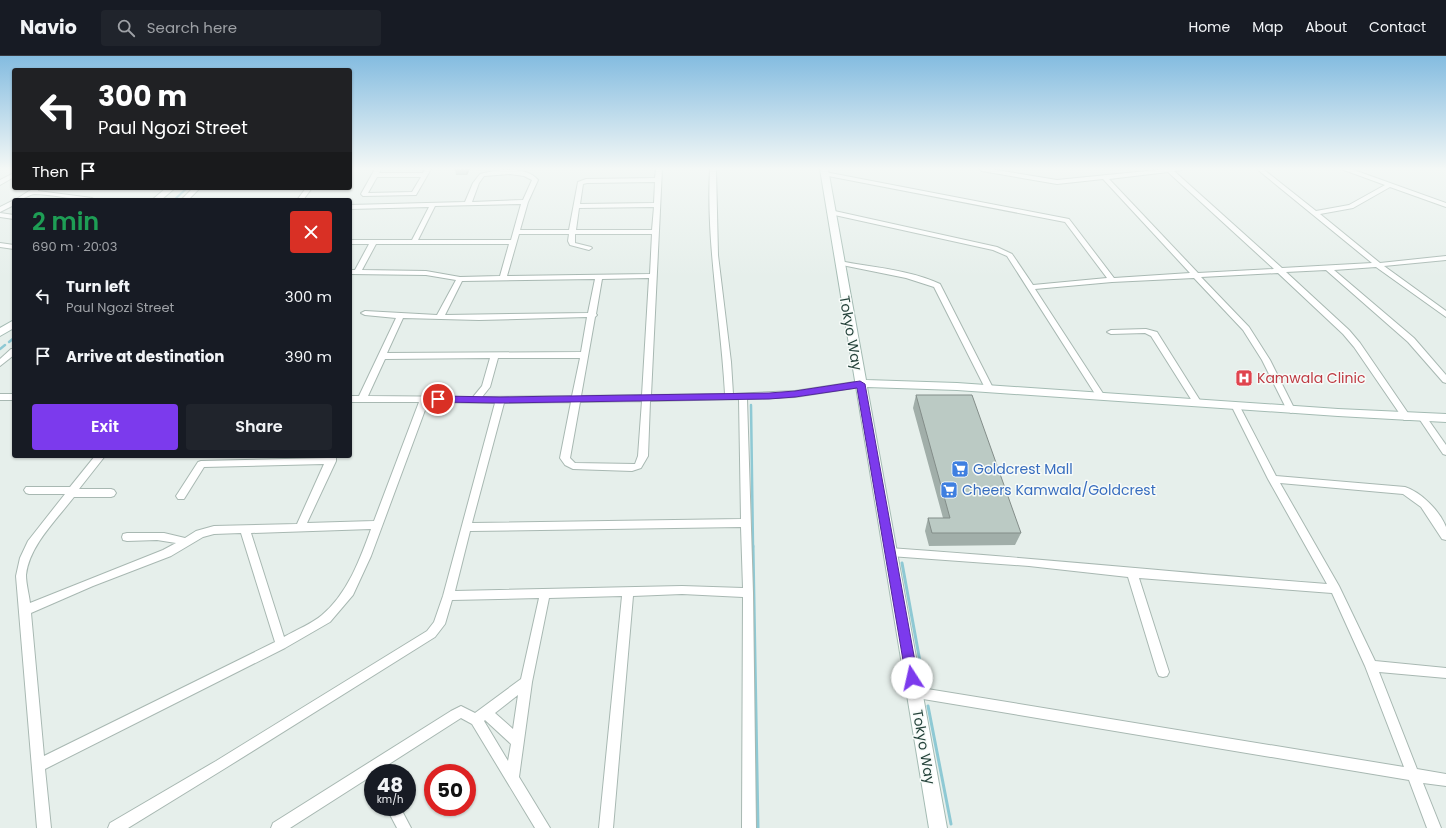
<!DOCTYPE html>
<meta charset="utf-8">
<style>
body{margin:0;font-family:Poppins,sans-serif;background:#20242c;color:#f1f3f6;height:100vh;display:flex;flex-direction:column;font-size:15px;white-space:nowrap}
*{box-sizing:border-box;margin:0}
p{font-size:13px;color:#9ea1a6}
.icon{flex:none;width:22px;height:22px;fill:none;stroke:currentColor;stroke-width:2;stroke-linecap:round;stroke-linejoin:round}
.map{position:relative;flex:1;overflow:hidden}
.details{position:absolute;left:12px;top:142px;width:340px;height:260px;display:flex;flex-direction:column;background:#171b24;border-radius:4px;box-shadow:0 1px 3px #0004}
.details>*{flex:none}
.guide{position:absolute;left:12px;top:12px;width:340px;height:122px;border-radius:4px;box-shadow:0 1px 3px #0004;background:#202124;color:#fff;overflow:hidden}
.speed{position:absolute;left:364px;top:708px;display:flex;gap:8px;font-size:20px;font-weight:700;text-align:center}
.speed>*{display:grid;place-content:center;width:52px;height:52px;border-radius:50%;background:#171b24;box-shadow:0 1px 3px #0004;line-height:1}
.speed small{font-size:10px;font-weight:400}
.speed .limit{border:6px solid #d22;background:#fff;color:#111}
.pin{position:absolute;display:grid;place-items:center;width:34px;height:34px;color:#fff;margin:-17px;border:2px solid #fff;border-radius:50%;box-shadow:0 1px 4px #0007}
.me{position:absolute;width:44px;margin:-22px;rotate:350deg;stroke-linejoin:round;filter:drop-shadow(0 0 3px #0008)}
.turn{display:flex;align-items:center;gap:14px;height:84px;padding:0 20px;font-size:18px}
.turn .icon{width:52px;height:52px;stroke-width:2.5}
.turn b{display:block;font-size:28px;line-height:34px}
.then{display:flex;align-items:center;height:38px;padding:0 20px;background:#0003;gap:8px;font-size:15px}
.round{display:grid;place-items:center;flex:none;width:42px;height:42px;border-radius:4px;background:#20242c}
.summary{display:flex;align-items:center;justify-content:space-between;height:68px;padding:0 20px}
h1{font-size:24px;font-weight:600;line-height:30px;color:#1e9e55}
.button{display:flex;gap:8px;margin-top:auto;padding:8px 20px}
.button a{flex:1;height:46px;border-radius:4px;background:#7c3aed;color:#fff;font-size:16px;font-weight:600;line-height:46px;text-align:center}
.button a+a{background:#20242c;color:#f1f3f6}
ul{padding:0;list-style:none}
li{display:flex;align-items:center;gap:12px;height:60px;padding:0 20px}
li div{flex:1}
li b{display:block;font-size:15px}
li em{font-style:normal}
header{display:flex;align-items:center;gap:24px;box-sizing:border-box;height:56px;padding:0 20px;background:#171b24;border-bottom:1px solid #363941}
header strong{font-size:19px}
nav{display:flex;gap:22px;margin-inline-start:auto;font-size:14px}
.search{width:280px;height:36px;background:#20242c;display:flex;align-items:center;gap:10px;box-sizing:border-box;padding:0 14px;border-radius:4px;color:#9ea1a6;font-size:15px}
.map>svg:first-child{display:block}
</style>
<header>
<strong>Navio</strong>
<div class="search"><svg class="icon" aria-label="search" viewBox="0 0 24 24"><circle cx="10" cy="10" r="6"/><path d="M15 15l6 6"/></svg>Search here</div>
<nav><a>Home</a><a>Map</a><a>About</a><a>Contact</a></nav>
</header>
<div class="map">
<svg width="1446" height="772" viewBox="0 0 1446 772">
<rect width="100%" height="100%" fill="#e6efeb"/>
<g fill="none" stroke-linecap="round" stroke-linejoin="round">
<polyline stroke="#8ec9d4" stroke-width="2" points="174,144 187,132"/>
<g stroke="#8ec9d4" stroke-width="2.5">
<polyline points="9,286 14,282"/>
<polyline points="0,293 5,289"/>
<polyline points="751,349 753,491"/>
</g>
<g stroke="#8ec9d4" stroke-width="3">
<polyline points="753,490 758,772"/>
<polyline points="902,507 923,622"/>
<polyline points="928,650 951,768"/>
</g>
<g stroke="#a8b8b2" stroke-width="2">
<g id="street">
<path d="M375 113H381L379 117H423L425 113H431L416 139 363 140 361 138ZM377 121H421L412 136 368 137Z"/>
<path d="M656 113H662L651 339 725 338C721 263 706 188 710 113H716L718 199 731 306 733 338 795 335 861 325 865 328 861 331 795 341 747 343 753 537 756 772H742L743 541 682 538 633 540 613 772H599L622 540 549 542 532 626 519 721 550 772H535L472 668 461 662 375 717H373V719L290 772H271L273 767 451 655 461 650 475 657 521 623 539 542 452 544 445 568 435 581 224 713 128 772H108L110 767 216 705 427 575 434 566 443 540 495 347 428 346 371 500 353 539 330 566 285 592 45 713 51 772H37L16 520 20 502 28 485 65 438H29L26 437 24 434 26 431H70L95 400H105L79 433H111L114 434 116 437 114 440 111 441H74C57 463 29 490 26 519 26 528 29 538 30 547L163 494 176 487 157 484 127 485 123 484 122 481 123 478 127 477H164L185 482 196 475 214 470 297 468 324 408 204 411 184 443H178L176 440 178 437 198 406 201 405 327 402 328 400H336V405L307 467 374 465 419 346H350V340H359L396 262 365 259 361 257 365 255 437 259 456 224 426 219 350 218V214H355L369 188H350V184H412L429 151 350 153V149L465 146 473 127 480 118C497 114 525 109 538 124L528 146 520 174H569L578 126 586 123 655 122ZM510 118 524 120 532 124 523 144 472 146 479 127 484 120ZM655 126 654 147 580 148 583 128 587 127ZM521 148 511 184H418L435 150ZM654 151 652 174H576L579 152ZM519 178H569L568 185 570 189 589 194 592 192 591 191 575 187V178H652L650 218 507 220ZM376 188H509L500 220 460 221 426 215 362 214ZM649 222 642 339 581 340 595 261 597 259 596 258 602 223ZM595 223 588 257 445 259 462 225ZM587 261 581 296 387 297 403 262 479 264ZM490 302 482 330 473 341 368 340 385 303ZM498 302H580L572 340 482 341 490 331ZM739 343 741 463 472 467 504 347 571 346 560 402 565 409 573 413 632 415 641 412 648 400 650 345ZM642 345 638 400 635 408 575 407 570 402 580 346ZM741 471 743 532 682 530 455 535 470 475ZM371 473C360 503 348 537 322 559 313 567 296 574 284 581L251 477ZM241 477 275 586 44 700 31 557 93 530 171 500 203 481 214 478ZM518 639 513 673 495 657ZM485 664 511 688 508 705 484 665Z"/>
<path d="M979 113H991L1057 124 1167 113H1183L1182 114 1174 115 1282 212 1372 207 1257 113H1263L1316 155 1349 149 1385 129 1344 114 1343 113H1351L1446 147V151L1390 131 1353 152 1320 158 1380 207 1446 200V204L1384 210 1446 255V261L1376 211 1334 214 1414 282 1446 319V327L1443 326 1408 286 1326 214 1286 216 1349 274 1360 287 1410 360 1411 362 1410 364H1404L1354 291 1343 278 1278 217 1201 221 1249 271 1270 304 1295 354 1291 357 1287 354 1262 304 1243 274 1194 222 1112 226 1035 233 1104 339 1103 341H1097L1007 200 993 194 830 158 827 156 830 154 997 191 1012 198 1033 229 1107 222 1065 166 823 119 822 118 825 116 1069 163 1114 222 1190 217 1103 123 1057 128 982 115ZM1168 116 1274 213 1198 217 1109 123Z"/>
<polygon points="14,117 14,121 0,129 0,124"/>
<path d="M36 132 38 133V135L92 142 95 144C75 144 56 139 35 138 29 138 24 144 15 144L29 135Z"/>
<polygon points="193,132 200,132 188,144 181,144"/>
<polygon points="306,132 312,132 303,144 297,144"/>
<polygon points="14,144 14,149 0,156 0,151"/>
<polygon points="0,157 14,159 14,163 0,161"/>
<polygon points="0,187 14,189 14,193 0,191"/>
<path d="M839 205C871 211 911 214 940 228L993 332 992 334H986L985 332 934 231 906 222 837 208V206Z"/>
<polygon points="1146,273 1157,276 1201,346 1200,348 1194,348 1151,280 1145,277 1111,278 1107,276 1111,274"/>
<polygon points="11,293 14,293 14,299 0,310 0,303"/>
<rect x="0" y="338" width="14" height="6"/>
<path d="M1235 346 1239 349 1276 420 1405 431C1421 436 1440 455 1446 471 1446 475 1446 480 1446 484L1442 483 1421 451 1403 438 1280 427 1339 530 1375 605 1446 612V622L1379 616 1417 713 1446 718V730L1423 727 1441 772H1427L1409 724 911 641 909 637 911 633 915 631 1404 711 1365 610 1332 537 1139 522 1169 616 1167 620 1163 621 1159 620 1157 616 1128 521 1029 510 890 500 886 499 885 496 886 493 890 492C1036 502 1181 517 1327 528L1268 423 1231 349Z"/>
<polygon points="1422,358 1425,359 1446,389 1446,399 1443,398 1418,361"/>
<polygon points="386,751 400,751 411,772 397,772"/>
</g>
</g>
<g stroke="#a4bbb3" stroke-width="2">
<g id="secondary">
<polygon points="820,113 828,113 866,324 957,327 1338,353 1446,358 1446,366 1338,360 957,334 867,331 947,772 929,772"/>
<polygon points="166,132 175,132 161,144 152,144"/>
<polygon points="14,264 14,272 0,280 0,272"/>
</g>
</g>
<use href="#street" fill="#fff" fill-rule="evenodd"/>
<use href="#secondary" fill="#fff" fill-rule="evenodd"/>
</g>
<g fill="#a1aea9">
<polygon points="455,113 470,113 467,119 456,119"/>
<polygon points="916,339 1021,477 1015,489 929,490 925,475 928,462 943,462 913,352"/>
</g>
<polygon fill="#838d89" points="466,113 470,113 467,119"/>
<polygon fill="#bbcac4" stroke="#838d89" points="916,339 972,339 1021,477 932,477 928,462 950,462"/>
<linearGradient id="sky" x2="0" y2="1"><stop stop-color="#84bce0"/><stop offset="0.51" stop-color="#f4f8f6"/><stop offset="1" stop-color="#f4f8f6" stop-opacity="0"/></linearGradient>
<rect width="1446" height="221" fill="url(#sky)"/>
<polygon fill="#7c3aed" stroke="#51269a" points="860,325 865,328 918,622 916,626 912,627 908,626 906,622 857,332 795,341 769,343 500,347 438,346 433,343 438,340 500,341 769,337 795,335"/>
<defs>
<g id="hospital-square" transform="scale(0.9)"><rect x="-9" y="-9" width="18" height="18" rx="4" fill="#e0444e" stroke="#f7fbf9"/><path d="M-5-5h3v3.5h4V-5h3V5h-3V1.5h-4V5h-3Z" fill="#fff"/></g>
<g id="supermarket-square" transform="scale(0.9)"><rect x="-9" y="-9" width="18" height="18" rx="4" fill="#3f7fe0" stroke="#f7fbf9"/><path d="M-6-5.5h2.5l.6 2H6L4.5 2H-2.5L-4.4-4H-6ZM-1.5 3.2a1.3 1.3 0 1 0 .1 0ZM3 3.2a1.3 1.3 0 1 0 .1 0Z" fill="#fff"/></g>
</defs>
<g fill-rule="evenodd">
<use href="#hospital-square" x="1244" y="322"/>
<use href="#supermarket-square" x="960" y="413"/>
<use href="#supermarket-square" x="949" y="434"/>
</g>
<g text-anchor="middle" stroke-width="3" stroke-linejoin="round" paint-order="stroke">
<g font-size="14" fill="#24423a" stroke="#f7fbf9">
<text transform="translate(851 277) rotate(80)" y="5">Tokyo Way</text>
<text transform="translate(924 691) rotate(80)" y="5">Tokyo Way</text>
</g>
<g font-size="14" fill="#be3a42" stroke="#f7fbf9" text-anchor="start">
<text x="1257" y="327">Kamwala Clinic</text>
</g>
<g font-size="14" fill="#366cbe" stroke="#f7fbf9" text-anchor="start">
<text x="973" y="418">Goldcrest Mall</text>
<text x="962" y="439">Cheers Kamwala/Goldcrest</text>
</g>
</g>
</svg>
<div class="speed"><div>48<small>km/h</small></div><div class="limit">50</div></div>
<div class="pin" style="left:438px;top:343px;background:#d93025"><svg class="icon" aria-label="arrive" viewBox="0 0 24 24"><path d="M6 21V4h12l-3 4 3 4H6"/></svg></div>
<svg class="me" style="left:912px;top:622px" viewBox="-20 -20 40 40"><circle r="19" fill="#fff"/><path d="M0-13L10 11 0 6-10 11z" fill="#7c3aed"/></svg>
<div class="guide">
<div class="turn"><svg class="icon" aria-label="left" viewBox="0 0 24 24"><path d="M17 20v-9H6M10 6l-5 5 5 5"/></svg><div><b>300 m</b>Paul Ngozi Street</div></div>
<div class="then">Then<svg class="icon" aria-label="arrive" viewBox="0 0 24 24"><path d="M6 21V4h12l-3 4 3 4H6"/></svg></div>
</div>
<section class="details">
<div class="summary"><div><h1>2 min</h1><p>690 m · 20:03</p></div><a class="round" style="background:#d93025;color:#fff"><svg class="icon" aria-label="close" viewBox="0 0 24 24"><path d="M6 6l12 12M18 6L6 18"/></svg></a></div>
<ul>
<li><svg class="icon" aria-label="left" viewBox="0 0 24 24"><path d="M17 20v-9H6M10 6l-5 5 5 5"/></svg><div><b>Turn left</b><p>Paul Ngozi Street</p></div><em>300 m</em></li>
<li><svg class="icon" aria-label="arrive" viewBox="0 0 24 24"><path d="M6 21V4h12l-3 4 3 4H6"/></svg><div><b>Arrive at destination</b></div><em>390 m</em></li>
</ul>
<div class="button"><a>Exit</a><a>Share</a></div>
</section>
</div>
